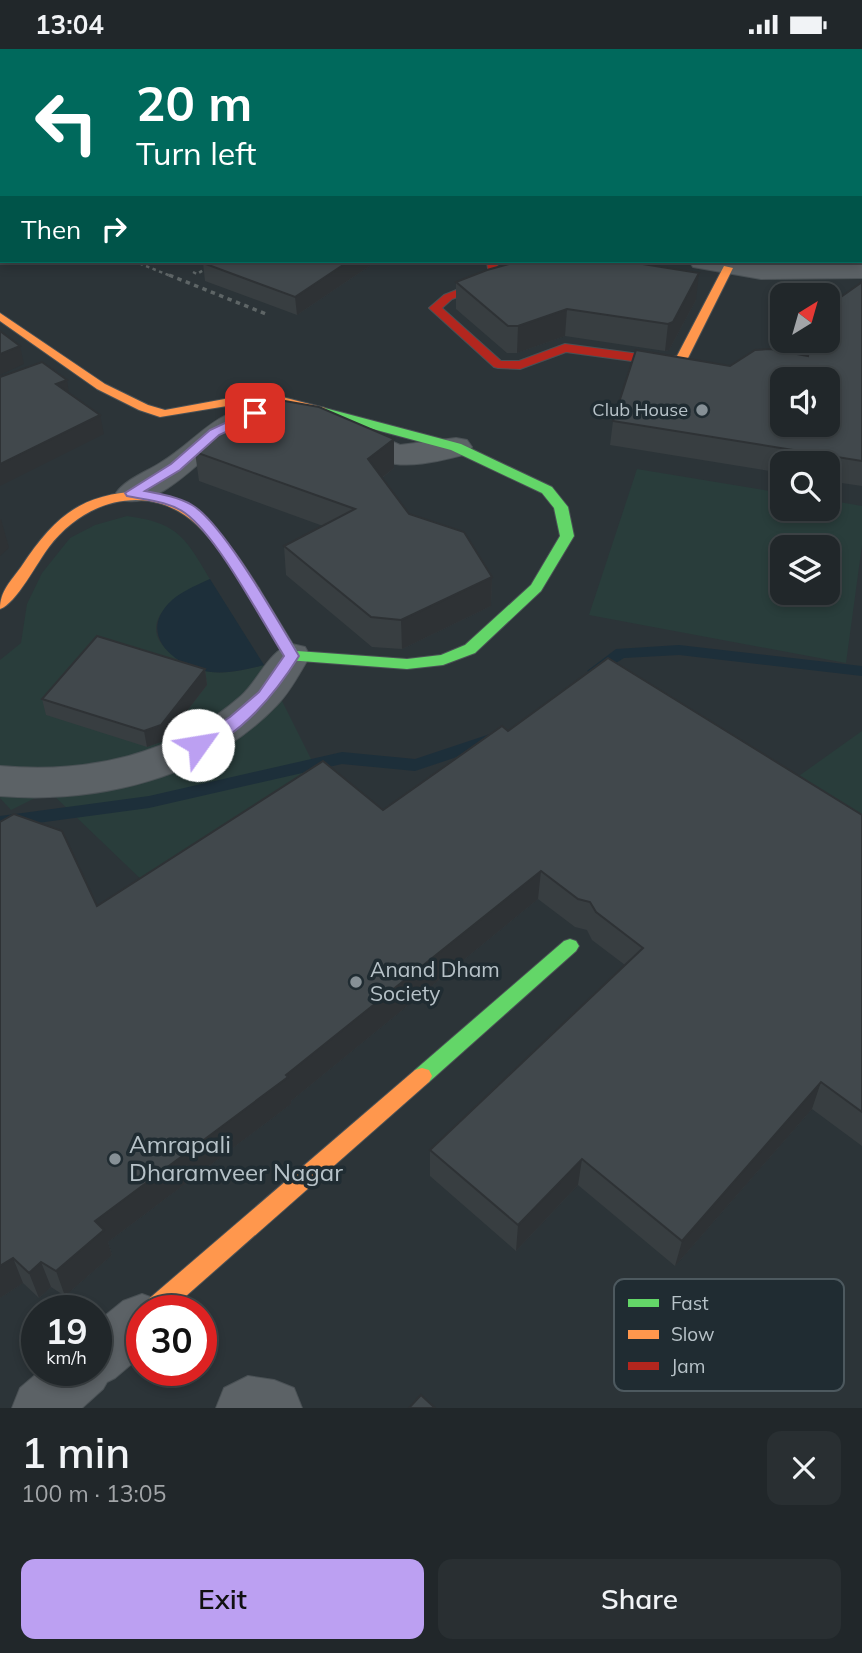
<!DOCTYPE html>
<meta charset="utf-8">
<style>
body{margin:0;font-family:Mulish,sans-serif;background:#292f32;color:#f1f3f6;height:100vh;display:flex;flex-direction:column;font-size:26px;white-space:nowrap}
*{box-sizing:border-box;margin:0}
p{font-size:23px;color:#a2a5a8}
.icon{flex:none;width:38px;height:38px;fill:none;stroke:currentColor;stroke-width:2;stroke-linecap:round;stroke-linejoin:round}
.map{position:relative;height:1359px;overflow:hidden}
.details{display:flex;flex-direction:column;background:#21272a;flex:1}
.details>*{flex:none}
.guide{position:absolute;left:0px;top:0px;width:863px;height:214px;box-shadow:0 4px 10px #0003,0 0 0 2px #3e4447;background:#00695c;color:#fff;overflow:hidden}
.needle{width:46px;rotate:37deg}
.fabs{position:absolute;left:770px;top:234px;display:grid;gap:14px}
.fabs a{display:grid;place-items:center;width:70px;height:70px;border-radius:14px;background:#21272a;box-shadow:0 4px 10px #0003,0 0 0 2px #3e4447;font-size:35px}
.speed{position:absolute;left:21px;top:1246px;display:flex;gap:14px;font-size:35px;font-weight:700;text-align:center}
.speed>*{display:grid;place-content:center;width:91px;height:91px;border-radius:50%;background:#21272a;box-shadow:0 4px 10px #0003,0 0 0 2px #3e4447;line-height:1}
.speed small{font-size:18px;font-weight:400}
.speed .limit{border:10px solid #d22;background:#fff;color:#111}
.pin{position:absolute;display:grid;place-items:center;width:60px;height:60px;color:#fff;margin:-30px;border-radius:14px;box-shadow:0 4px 10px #0006}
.me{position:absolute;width:77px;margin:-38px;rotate:58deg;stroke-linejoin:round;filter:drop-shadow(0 0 5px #0008)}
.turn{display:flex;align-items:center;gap:24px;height:147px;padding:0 21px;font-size:32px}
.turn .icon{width:91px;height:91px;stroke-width:2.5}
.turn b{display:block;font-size:49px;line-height:60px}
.then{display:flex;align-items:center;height:66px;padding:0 21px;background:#0003;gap:14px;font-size:26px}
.round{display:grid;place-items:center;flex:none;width:74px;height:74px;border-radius:14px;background:#292f32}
.head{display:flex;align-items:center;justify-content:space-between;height:119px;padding:0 21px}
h1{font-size:42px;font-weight:600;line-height:52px}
.action{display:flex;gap:14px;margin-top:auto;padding:14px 21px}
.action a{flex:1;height:80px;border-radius:14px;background:#bca0f2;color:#111;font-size:28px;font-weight:600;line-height:80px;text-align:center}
.action a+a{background:#292f32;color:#f1f3f6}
.status{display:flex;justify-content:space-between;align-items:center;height:49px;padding:0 35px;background:#21272a;direction:ltr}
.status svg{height:19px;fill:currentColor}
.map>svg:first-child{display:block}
</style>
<div class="status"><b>13:04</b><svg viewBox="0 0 49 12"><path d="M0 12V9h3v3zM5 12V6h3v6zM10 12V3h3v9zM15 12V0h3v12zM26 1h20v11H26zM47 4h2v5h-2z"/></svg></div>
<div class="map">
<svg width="862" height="1359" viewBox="0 0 862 1359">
<rect width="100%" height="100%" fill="#2c3438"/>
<g fill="#293d3b" fill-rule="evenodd">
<path d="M637 420 782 444V460H828V451L862 457V496L846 614 589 566ZM782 499H828V544H782Z"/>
<path d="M127 467C178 474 185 488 210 530 181 543 130 573 172 605 185 615 195 621 211 623 229 625 247 620 264 616L320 728 148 837 49 742 11 761 0 749V611L21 594 27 555 42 524 70 489 95 476Z"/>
<polygon points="862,682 862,777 789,734"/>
</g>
<path fill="#1d2f3a" d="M210 530 264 616C247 620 229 625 211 623 177 619 138 588 168 555 179 543 195 537 210 530Z"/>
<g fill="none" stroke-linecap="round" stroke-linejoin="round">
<g fill="#1d2f3a" fill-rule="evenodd">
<polygon points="679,596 862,617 862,627 679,606 624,609 595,627 587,622 616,600"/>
<polygon points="496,683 504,689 502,693 415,722 342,715 149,759 0,779 0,767 149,747 342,703 415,710"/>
</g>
<g stroke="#4a5155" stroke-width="2">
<g id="lane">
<polygon points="114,0 133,0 113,2"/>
<polygon points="225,0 242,0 224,2"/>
<polygon points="695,0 711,0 712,2 696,2"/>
<polygon points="827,0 846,0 847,2 828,2"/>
<rect x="861" y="7" width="1" height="10"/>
<rect x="0" y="35" width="2" height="10"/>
<rect x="861" y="81" width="1" height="10"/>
</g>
</g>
<g stroke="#4a5155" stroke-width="2">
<g id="street">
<polygon points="862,130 862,146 861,146 861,130"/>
<polygon points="689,212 801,215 862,213 862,229 761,230 693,218"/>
<path d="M273 356 284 359 288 365 284 371C269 375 255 374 241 381 207 400 163 462 121 451L116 444C126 430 146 423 160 414 205 386 213 358 273 356Z"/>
<path d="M349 373 400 396 456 389 467 391 472 398 467 405C443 411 408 421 383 412 368 407 353 396 338 389L334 382 338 375Z"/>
<path d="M292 595 305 598 310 607C300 623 291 642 277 656 208 729 97 755 0 747V717C87 725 174 706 241 647 259 631 269 601 292 595Z"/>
<polygon points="142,1245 161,1252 165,1262 142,1262 142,1306 115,1329 107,1333 103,1340 82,1359 12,1359 20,1339 41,1321 96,1321 96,1274 123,1252"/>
<polygon points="248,1327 274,1331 294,1339 302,1359 216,1359 224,1339"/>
</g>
</g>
<g stroke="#4a5155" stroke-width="2">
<g id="fast">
<polygon points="267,0 276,0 266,2"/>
<polygon points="335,0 344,0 334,2"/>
<polygon points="321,358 461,395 552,438 568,458 574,487 541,542 475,604 443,616 407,620 287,611 246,541 248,538 258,538 297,602 407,610 441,606 465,596 531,536 560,487 554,459 542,444 451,401 317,365 315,362"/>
<polygon points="570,890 576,892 579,897 576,902 429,1033 422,1035 415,1033 412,1027 415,1021 564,892"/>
</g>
</g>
<g stroke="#4a5155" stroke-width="2">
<g id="slow">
<polygon points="0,154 2,154 0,161"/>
<polygon points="0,201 2,201 0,208"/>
<polygon points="724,217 733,219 688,309 673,316 665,316 665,310 677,307"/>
<polygon points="0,264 105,335 148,356 165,361 263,343 325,359 327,362 321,366 263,351 160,368 139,361 97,340 0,272"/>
<path d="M142 442C204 454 228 491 260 541L258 544H248C233 520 218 496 197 476 150 432 85 450 49 498 38 512 16 555 0 560 0 542 11 532 21 518 55 467 80 445 142 442Z"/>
<polygon points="422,1019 429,1021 432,1027 429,1033 169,1262 142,1264 144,1254 415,1021"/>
</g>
</g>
<g stroke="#4a5155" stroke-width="2">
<polygon id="jam" points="487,212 497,212 499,232 452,250 442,259 501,312 519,312 565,295 669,309 675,313 669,317 566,303 520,320 498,319 494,318 429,259 444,246 489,228"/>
</g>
<g stroke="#5e6566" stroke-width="2.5" stroke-dasharray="3.5 3.5" stroke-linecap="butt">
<polyline points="414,0 421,2"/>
<polyline points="139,212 136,213 173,228"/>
<polyline points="193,223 197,225 218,212"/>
</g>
<polyline stroke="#5e6566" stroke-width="3.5" stroke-dasharray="4.5 4.5" stroke-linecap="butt" points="169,226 266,265"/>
<use href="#lane" fill="#5c6266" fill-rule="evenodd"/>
<use href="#street" fill="#5c6266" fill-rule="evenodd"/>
<use href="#fast" fill="#63d668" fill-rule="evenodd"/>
<use href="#slow" fill="#ff974d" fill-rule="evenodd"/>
<use href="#jam" fill="#b3261e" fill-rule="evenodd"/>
</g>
<g fill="#383e41">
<polygon points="0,0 79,0 76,2 2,2 2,28 0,28"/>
<polygon points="716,0 823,0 824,2 717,2"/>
<polygon points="206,212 377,212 297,266 205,232 203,214"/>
<polygon points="511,212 624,212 696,251 669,301 665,302 565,287 517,304 507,304 456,260 456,233 511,215"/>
<polygon points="862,233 862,437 828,432 828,415 782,415 782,424 610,396 613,372 730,317 806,306 808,292 828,292 838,250"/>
<polygon points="394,390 394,419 382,429 409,465 492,528 491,557 402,600 372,598 286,526 284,497 323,477 199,432 195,403"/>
<polygon points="205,620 207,636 164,692 147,698 46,666 42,650"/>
<polygon points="508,682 862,766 862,1097 812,1060 675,1217 578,1136 516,1202 430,1127 430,1101 625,916 592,891 587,881 575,878 538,850 291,1052 291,1055 108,1193 112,1206 65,1247 51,1238 39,1249 23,1234 0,1249 97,857 383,761"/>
</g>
<g fill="#2e3235">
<polygon points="38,0 79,0 76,2 35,2"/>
<polygon points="593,0 619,0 616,2 590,2"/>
<polygon points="349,212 377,212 297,266 295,248"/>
<polygon points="699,224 696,251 669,301 665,302 668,275"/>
<polygon points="567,260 565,287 517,304 518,277"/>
<polygon points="20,297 24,315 0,326 0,305"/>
<polygon points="67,331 70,350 56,335"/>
<polygon points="100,366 104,385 0,437 0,415"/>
<polygon points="394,390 394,419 369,439 368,410"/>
<polygon points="1,470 9,499 0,507 0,471"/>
<polygon points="492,528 491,557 402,600 401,571"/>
<polygon points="205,620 207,636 164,692 147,698 144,682"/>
<polygon points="541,822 538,850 291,1052 291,1055 108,1193 112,1206 65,1247 56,1222 95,1172 286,1026"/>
<polygon points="821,1033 812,1060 675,1217 682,1192"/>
<polygon points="582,1110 578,1136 516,1202 518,1176"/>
<polygon points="13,1209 23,1234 0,1249 0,1217"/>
<polygon points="41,1213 51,1238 39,1249 29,1224"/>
</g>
<g fill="#41484c" stroke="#2e3235" stroke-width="2" fill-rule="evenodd">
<polygon points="0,0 38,0 35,2 2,2 2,5 0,5"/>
<polygon points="436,0 593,0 590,2 434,2"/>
<polygon points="725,0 823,0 824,2 726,2"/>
<polygon points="206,212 349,212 295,248 203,214"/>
<polygon points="516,212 624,212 699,224 673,273 668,275 567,260 518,277 508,277 456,233 487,221 516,213"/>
<path d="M862 233V412L613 372 636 301 730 317 755 301 770 300 808 307 810 292H828V249L838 250ZM782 331H828V376H782Z"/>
<polygon points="0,282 20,297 0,305"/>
<polygon points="42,313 67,331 56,335 100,366 0,415 0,328"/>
<polygon points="257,348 262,348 319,358 394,390 368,410 409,465 464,483 492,528 401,571 371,568 284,497 355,460 195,403"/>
<polygon points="97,587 205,620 161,676 144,682 42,650"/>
<polygon points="608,609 862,766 862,1063 821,1033 682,1192 582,1110 518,1176 430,1101 643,899 596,863 590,853 578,850 541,822 286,1026 288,1028 95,1172 104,1181 56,1222 41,1213 29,1224 13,1209 0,1217 0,773 14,765 62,782 97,857 323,712 383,761 502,677 508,682"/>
<polygon points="421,1346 435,1359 409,1359"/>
</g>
<path fill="#bca0f2" stroke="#7a689d" stroke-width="2" d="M255 360 260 361V367L219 386 180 421 145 442C161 445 178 448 192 456 223 474 278 572 299 607 277 642 240 689 198 702L192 700 190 696 192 692 230 668 259 643 284 607C260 569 218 488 185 464 168 452 146 451 127 447L125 444 171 415 210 381Z"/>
<g fill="#869096" stroke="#202c32" stroke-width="2.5">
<circle cx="702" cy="361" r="7"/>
<circle cx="356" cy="933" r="7"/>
<circle cx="115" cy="1110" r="7"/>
</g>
<g text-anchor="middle" stroke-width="7" stroke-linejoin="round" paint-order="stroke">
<g font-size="18" fill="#b7c2c8" stroke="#202c32" text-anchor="end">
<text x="688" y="367">Club House</text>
</g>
<g font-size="21" fill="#b7c2c8" stroke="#202c32" text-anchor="start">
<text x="370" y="928">Anand Dham<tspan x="370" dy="24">Society</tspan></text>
</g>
<g font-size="24" fill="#b7c2c8" stroke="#202c32" text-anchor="start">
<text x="129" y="1104">Amrapali<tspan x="129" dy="28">Dharamveer Nagar</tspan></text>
</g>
</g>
<rect x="614" y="1230" width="230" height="112" rx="10" fill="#202c32" stroke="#4d595f" stroke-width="2"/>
<rect x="628" y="1250" width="31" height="8" fill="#63d668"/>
<rect x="628" y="1281" width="31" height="9" fill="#ff974d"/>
<rect x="628" y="1313" width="31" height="8" fill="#b3261e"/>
<g font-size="19" fill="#b7c2c8">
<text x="671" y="1261">Fast</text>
<text x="671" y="1292">Slow</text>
<text x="671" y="1324">Jam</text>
</g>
</svg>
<div class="fabs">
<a><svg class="needle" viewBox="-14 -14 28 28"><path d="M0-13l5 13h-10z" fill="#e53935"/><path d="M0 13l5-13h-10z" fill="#a2a5a8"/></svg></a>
<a><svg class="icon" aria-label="sound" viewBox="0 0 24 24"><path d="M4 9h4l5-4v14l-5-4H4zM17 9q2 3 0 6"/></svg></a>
<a><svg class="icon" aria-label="search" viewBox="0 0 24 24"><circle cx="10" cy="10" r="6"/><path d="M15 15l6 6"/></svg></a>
<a><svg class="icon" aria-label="layers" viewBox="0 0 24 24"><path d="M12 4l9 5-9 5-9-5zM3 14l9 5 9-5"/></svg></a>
</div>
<div class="speed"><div>19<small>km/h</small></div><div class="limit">30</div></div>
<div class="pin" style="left:255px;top:364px;background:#d93025"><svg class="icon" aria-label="arrive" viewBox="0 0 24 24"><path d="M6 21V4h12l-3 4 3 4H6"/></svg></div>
<svg class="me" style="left:198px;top:696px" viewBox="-20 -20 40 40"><circle r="19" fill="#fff"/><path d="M0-13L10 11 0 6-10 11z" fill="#bca0f2"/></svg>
<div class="guide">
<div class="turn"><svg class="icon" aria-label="left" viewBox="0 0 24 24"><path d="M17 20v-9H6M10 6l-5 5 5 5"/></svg><div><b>20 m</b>Turn left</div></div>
<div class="then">Then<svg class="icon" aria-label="right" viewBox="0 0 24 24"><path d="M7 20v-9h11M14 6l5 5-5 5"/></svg></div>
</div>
</div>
<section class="details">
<div class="head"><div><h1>1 min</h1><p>100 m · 13:05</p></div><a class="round"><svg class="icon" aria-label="close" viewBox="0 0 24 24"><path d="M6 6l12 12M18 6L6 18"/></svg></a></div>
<div class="action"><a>Exit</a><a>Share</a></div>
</section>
